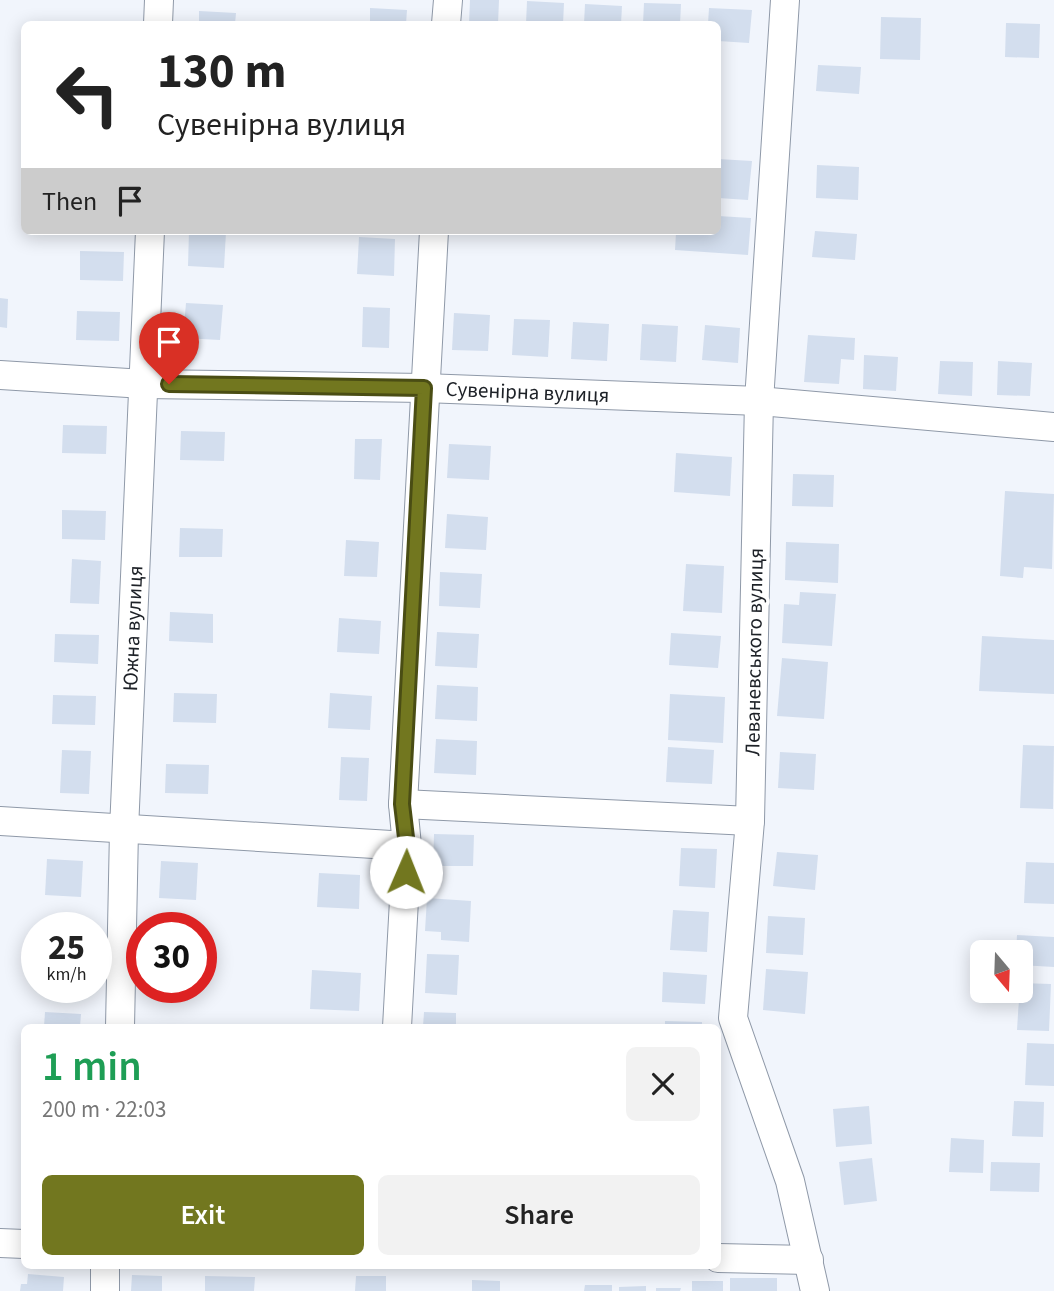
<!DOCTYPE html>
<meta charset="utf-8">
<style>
body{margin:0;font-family:"Source Sans 3",sans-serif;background:#f2f2f2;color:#222;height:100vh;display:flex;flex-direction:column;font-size:26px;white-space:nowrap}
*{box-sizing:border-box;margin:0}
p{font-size:23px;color:#767676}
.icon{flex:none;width:38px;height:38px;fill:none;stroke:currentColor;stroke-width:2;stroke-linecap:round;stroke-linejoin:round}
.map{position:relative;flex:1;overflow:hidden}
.side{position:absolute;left:21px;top:1024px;width:700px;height:245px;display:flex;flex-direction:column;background:#fff;border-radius:10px;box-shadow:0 4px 18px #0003}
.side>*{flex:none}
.top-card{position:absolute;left:21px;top:21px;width:700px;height:214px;border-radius:10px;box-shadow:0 4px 18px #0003;background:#fff;color:#222;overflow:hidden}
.needle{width:46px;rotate:161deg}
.tools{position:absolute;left:970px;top:940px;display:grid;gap:14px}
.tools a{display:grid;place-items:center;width:63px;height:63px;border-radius:10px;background:#fff;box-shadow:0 4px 18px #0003;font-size:35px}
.speed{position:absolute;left:21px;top:912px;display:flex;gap:14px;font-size:35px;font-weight:700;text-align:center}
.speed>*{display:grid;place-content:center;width:91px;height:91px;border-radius:50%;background:#fff;box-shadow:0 4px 18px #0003;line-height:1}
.speed small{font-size:18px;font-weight:400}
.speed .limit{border:10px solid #d22;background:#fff;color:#111}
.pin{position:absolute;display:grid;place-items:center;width:60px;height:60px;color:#fff;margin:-72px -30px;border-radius:50% 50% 50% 0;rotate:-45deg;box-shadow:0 0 7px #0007}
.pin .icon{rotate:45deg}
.me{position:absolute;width:77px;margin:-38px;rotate:1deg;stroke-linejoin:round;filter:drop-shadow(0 0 5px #0008)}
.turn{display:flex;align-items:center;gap:24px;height:147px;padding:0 21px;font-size:32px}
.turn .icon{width:91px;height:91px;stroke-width:2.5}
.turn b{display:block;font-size:49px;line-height:60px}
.then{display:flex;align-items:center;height:66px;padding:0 21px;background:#0003;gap:14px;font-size:26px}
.round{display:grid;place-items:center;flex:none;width:74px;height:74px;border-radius:10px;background:#f2f2f2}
.head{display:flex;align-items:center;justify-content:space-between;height:119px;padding:0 21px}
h1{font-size:42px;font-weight:600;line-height:52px;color:#1e9e55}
.button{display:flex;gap:14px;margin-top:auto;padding:14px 21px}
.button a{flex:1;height:80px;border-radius:10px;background:#72771f;color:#fff;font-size:28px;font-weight:600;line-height:80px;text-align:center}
.button a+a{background:#f2f2f2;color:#222}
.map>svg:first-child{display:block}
</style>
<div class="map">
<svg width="1054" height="1291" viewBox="0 0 1054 1291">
<rect width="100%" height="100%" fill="#f1f5fc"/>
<g fill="#d3deee">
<polygon points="470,0 499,0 498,24 469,24"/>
<polygon points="527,1 564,3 563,24 526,24"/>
<polygon points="644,3 681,4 680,24 643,24"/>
<polygon points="585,4 622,6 621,24 584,24"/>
<polygon points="370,8 407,10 406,24 370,24"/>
<polygon points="709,8 752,10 749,43 718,41 718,24 708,24"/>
<polygon points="199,11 236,13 235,24 199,24"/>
<polygon points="881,17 921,18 920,60 880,59"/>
<polygon points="1006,23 1040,24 1039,58 1005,57"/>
<polygon points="818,65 861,67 859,94 816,91"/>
<polygon points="718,159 752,161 748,200 718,198"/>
<polygon points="817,165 859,167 858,200 816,198"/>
<polygon points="718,216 751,218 748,255 675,250 676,233 705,235 706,231 718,231"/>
<polygon points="189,231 226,232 224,268 188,266"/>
<polygon points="815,231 857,234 855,260 812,257"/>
<polygon points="359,237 395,239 394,276 357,274"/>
<polygon points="80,251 124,252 123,281 80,280"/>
<polygon points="0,298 8,299 7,328 0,327"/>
<polygon points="186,303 223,305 220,340 183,338"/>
<polygon points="363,307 390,308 389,348 362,347"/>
<polygon points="77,311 120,312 119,341 76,340"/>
<polygon points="454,313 490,315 488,351 452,350"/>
<polygon points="514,319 550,320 548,357 512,355"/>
<polygon points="573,322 609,324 607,361 571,359"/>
<polygon points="642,324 678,326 676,362 640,360"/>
<polygon points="705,325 740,328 738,363 702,360"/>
<polygon points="808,335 855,338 854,360 841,359 839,384 804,382"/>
<polygon points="864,355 898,357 896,391 863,389"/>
<polygon points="940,361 973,362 972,396 938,394"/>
<polygon points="998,361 1032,363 1030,396 997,395"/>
<polygon points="63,425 107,426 106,454 62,453"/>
<polygon points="181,431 225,432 224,461 180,460"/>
<polygon points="355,439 382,439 380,480 354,479"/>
<polygon points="449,444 491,446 489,480 447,478"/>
<polygon points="676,453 732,457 730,496 674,492"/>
<polygon points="793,474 834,475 833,507 792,506"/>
<polygon points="1005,491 1054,494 1052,569 1024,567 1023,578 1000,576"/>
<polygon points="62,510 106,511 105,540 62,539"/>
<polygon points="447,514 488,517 486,550 445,548"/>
<polygon points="180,528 223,529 222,557 179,557"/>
<polygon points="346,540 379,542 377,577 344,576"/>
<polygon points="786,542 839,544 838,583 785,580"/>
<polygon points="72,559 101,561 99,604 70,603"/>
<polygon points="686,564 724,566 722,613 683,611"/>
<polygon points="440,572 482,574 480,608 439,606"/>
<polygon points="800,592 836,594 832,646 782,643 784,604 799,605"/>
<polygon points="170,612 213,614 213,643 169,641"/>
<polygon points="339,618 381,621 379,654 337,652"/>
<polygon points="437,632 479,634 477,668 435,666"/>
<polygon points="671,633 721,636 718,668 669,665"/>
<polygon points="55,634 99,635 98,664 54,662"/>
<polygon points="982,636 1054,640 1054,694 979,691"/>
<polygon points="782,658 828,662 824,719 777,716"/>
<polygon points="437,685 478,687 477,721 435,719"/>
<polygon points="174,693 217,694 216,723 173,722"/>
<polygon points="330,693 372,696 370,730 328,728"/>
<polygon points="670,694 725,697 723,743 668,740"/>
<polygon points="53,695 96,696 95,725 52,724"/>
<polygon points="436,739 477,741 476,775 434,773"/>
<polygon points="1023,745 1054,746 1053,809 1020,808"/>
<polygon points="668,747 714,750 712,784 666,782"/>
<polygon points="62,750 91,751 89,794 60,793"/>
<polygon points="780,752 816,754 814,790 778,788"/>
<polygon points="341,757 369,758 367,801 339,800"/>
<polygon points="166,764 209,765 208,794 165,793"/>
<polygon points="434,834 474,835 473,866 433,866"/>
<polygon points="681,848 717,849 715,888 679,886"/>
<polygon points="777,852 818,855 815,890 773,886"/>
<polygon points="47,859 83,861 81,897 45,895"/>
<polygon points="161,861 198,863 196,900 159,898"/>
<polygon points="1026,862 1054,863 1054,904 1024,903"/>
<polygon points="319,873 360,875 359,909 317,907"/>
<polygon points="427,898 471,901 469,942 441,940 441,932 425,931"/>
<polygon points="673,910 709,912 707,952 670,950"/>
<polygon points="768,916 805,918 803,955 766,953"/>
<polygon points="1017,935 1054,937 1054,967 1020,965 1020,952 1016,952"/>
<polygon points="427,954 459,955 457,995 425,993"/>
<polygon points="766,969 808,972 805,1014 763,1010"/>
<polygon points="312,970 361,973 359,1011 310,1009"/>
<polygon points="663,972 707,975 705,1004 662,1002"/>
<polygon points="1020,983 1051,984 1049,1031 1017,1030"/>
<polygon points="152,987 189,987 188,1001 151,999"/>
<polygon points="45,1012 81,1014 80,1027 44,1027"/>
<polygon points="424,1012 456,1013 456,1027 423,1027"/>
<polygon points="665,1021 702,1022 702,1027 665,1027"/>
<polygon points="1027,1043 1054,1044 1054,1086 1025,1085"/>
<polygon points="1014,1101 1044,1102 1043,1137 1012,1136"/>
<polygon points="869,1106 872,1144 836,1147 833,1109"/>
<polygon points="951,1138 984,1140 983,1173 949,1172"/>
<polygon points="872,1158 877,1201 844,1205 839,1162"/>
<polygon points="991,1162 1040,1163 1039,1192 990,1191"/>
<polygon points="28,1274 64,1277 63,1291 20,1291 21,1284 27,1284"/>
<polygon points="132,1275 162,1276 162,1291 131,1291"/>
<polygon points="205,1276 255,1277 254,1291 205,1291"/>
<polygon points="356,1276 386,1276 386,1291 355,1291"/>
<rect x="730" y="1278" width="47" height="13"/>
<polygon points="472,1280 500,1281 500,1291 472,1291"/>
<rect x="692" y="1281" width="31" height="10"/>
<polygon points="585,1285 612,1285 612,1291 584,1291"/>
<polygon points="646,1286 646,1291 619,1291 619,1287"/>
<polygon points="656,1288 681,1288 680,1291 656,1291"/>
</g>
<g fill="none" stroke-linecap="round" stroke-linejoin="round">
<g stroke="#8f99a8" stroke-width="30">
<g id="minor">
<polyline points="785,0 759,401 750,821 733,1018 790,1181 815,1291"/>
<polyline points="158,24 159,0"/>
<polyline points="446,24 448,0"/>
<path id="s1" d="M0 375 144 384 424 388 759 401 1054 427"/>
<polyline points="403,804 750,821"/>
<polyline points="0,821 407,846"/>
<path id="s2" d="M120 1027 124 830 150 231"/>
<polyline points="397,1027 407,846 403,804 434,231"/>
<polyline points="0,1243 24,1244"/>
<polyline points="718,1258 809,1260"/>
<polyline points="105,1291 105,1265"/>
</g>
</g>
<use href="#minor" stroke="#fff" stroke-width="28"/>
</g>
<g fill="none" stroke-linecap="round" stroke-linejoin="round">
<g stroke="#4a4d14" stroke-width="18">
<polyline id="route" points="169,384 424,388 402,804 407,846 406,872"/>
</g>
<use href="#route" stroke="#72771f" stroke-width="12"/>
</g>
<g text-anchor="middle" stroke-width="7" stroke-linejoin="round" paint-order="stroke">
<g font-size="21" fill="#1d2127" stroke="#fff">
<text dy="7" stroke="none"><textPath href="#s1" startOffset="528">Сувенірна вулиця</textPath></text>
<text dy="7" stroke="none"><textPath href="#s2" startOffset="399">Южна вулиця</textPath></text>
<text transform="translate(754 652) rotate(-89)" y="7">Леваневського вулиця</text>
</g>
</g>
</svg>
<div class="tools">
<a><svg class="needle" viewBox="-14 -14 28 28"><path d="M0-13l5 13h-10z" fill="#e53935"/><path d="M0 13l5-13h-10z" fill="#767676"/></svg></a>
</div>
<div class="speed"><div>25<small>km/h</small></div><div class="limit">30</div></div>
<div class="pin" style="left:169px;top:384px;background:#d93025"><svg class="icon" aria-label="arrive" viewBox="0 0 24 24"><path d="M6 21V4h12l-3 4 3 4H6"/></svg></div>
<svg class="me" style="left:406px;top:872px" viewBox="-20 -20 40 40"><circle r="19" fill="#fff"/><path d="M0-13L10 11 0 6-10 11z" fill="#72771f"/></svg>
<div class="top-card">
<div class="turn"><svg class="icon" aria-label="left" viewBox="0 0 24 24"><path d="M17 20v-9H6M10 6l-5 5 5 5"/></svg><div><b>130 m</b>Сувенірна вулиця</div></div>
<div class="then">Then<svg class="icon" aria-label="arrive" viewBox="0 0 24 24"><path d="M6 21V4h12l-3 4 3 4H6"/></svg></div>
</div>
<section class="side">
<div class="head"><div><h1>1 min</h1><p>200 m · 22:03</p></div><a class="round"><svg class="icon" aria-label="close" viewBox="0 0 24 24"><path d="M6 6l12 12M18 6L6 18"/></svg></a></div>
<div class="button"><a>Exit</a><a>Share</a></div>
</section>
</div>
